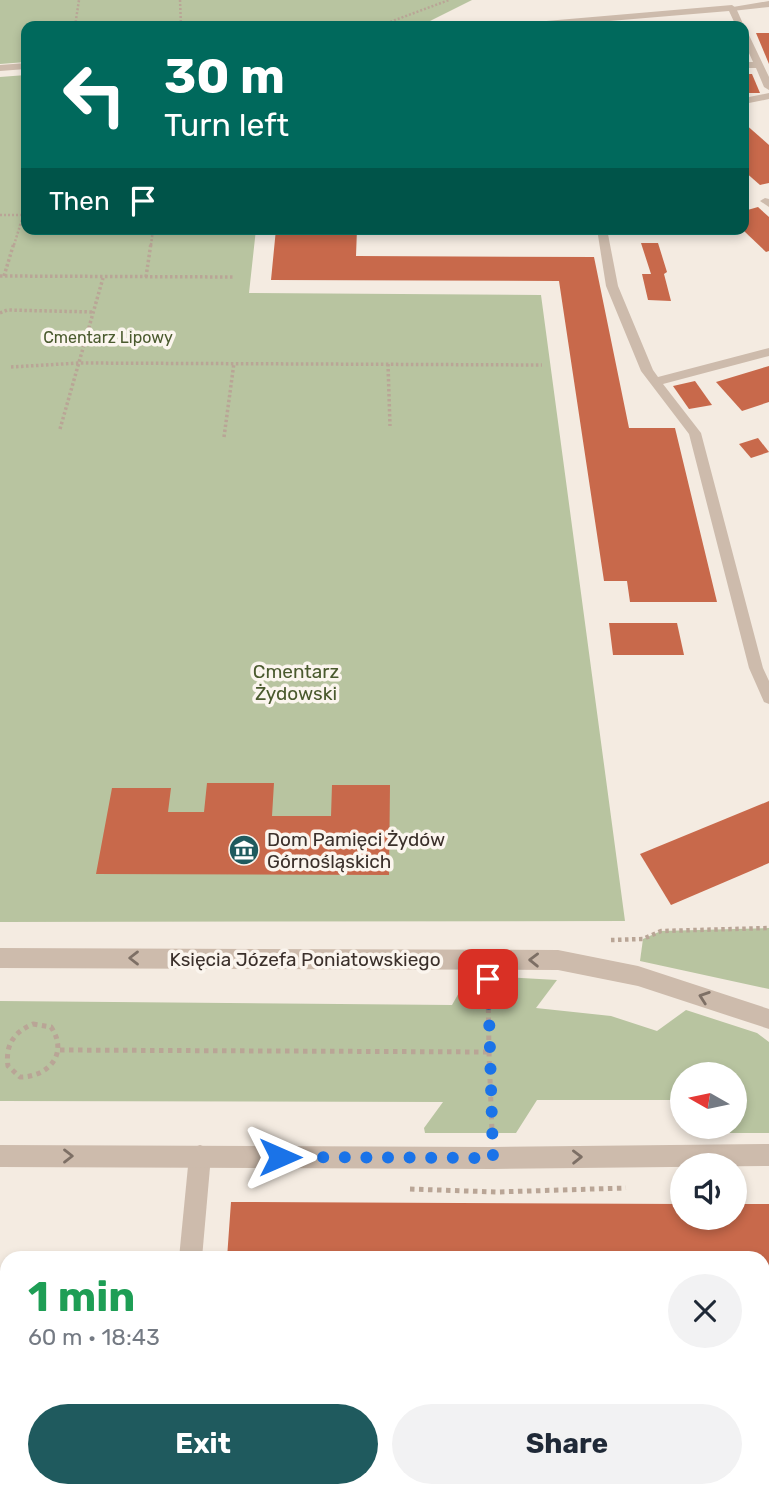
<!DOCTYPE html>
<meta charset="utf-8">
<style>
body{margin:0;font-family:Rubik,sans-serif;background:#f2f2f3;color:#1f2937;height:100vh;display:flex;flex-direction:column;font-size:26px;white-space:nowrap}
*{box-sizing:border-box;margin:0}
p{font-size:23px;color:#747a83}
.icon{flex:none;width:38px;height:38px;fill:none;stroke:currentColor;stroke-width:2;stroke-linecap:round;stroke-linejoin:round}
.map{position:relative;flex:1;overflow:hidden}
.panel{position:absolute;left:0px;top:1251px;width:770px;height:247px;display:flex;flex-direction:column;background:#fff;border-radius:21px 21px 0 0;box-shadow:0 4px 10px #0003}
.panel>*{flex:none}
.banner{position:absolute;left:21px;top:21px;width:728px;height:214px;border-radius:14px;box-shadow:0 4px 10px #0003;background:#00695c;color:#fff;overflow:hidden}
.needle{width:46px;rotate:279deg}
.tools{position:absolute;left:670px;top:1062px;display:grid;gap:14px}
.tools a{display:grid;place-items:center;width:77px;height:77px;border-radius:50%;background:#fff;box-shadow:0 4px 10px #0003;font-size:35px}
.pin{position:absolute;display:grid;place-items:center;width:60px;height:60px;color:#fff;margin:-30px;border-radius:14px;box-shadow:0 4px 10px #0006}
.me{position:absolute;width:77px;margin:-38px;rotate:90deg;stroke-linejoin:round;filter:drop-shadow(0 0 5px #0008)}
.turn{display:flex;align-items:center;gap:24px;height:147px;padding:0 28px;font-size:32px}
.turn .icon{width:91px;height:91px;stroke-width:2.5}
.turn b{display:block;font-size:49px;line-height:60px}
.then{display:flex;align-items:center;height:66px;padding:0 28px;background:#0003;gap:14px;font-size:26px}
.round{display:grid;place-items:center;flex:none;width:74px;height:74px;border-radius:37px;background:#f2f2f3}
.headline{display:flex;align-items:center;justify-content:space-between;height:119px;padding:0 28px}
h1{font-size:42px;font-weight:700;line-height:52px;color:#1e9e55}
.primary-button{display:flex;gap:14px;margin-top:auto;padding:14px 28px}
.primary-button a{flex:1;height:80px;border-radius:42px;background:#1f5a5e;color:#fff;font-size:28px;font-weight:700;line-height:80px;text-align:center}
.primary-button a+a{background:#f2f2f3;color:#1f2937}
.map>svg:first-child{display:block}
</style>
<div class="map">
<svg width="769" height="1497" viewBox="0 0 769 1497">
<rect width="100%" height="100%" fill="#f4ebe1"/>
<g fill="#b8c4a0">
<polygon points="0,0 472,0 420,26 26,26 26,62 0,64"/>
<polygon points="26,75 26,229 256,229 249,293 541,295 625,921 0,922 0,77"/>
<polygon points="769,928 769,989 640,961 643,939 661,931"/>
<polygon points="469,975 557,980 536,1008 611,1016 657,1031 686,1010 757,1033 769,1042 769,1133 706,1133 709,1127 735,1127 735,1074 682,1074 682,1100 537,1100 516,1133 425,1133 424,1128 443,1102 0,1101 0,1001 452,1005"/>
</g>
<g fill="#c8694b">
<polygon points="756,33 769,33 769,64"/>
<polygon points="744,74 752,74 760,93 744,93"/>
<polygon points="744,123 769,145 769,183 760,185 744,171"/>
<polygon points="758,207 769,217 769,251 766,252 744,231 744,211"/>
<polygon points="276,229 357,229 356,256 594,257 629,428 675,428 717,602 630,602 627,581 604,581 559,281 271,280"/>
<polygon points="641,243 658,243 667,272 664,274 671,301 648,300 642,274 651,274"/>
<polygon points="769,366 769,402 742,411 716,382"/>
<polygon points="695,381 712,405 689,409 673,386"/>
<polygon points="758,438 769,452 751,458 739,444"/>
<polygon points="609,623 677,623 684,655 613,655"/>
<polygon points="207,783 274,783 272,816 331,816 332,785 390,785 389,875 96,874 112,788 171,788 168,812 204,812"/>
<polygon points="769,801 769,863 671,905 640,854"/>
<polygon points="231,1202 682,1204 682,1218 735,1218 735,1204 769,1204 769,1425 763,1426 763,1258 227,1258"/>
<rect x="0" y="1290" width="7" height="115"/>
<polygon points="228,1491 457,1491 458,1497 215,1497 215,1493"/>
<polygon points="509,1491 557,1491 558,1497 511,1497"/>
</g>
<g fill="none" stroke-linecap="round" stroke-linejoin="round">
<g stroke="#b9a596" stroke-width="2.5" stroke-dasharray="2 2" stroke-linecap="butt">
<polyline points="180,0 181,26"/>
<polyline points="75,26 79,0"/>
<polyline points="379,26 449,0"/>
<polyline points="0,215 24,215"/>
<polyline points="14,245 26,206"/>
<polyline points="151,245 153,229"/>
</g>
<g stroke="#b9a596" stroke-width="3.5" stroke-dasharray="2.5 2.5" stroke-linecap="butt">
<polyline points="0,276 235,277"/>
<polyline points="4,276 14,243"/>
<polyline points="146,277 151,243"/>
<polyline points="0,313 7,310 94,312"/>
<polyline points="388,364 390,426"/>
<polyline points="11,367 79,363 542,365"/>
<polyline points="60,429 103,278"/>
<polyline points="224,437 234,363"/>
</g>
<polyline stroke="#b9a596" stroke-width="4.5" stroke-dasharray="3.5 3.5" stroke-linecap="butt" points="611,940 643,939 661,931 769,928"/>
<g stroke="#b9a596" stroke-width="5" stroke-dasharray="4.5 4.5" stroke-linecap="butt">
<path d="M33 1024 51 1027C69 1053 49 1077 20 1077L8 1066C5 1045 14 1032 33 1024Z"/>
<polyline points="60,1050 489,1052 488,986"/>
<polyline points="489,1052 492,1132"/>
<polyline points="410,1189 496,1192 626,1188"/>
</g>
<g fill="#cdbbac" fill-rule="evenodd">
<polygon points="732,5 736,8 744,26 744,27 736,26 729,11 550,26 519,26 523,23"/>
<polygon points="744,30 748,33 769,77 769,90 764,87 756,68 744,68 744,62 753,62 744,42"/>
<polygon points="26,63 26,69 0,71 0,65"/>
<polygon points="769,93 769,99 744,104 744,98"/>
<polygon points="765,198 769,199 769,207 760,201"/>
<polygon points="597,229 607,229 618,286 653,370 658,377 769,348 769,356 663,384 701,433 763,668 769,681 769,704 764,702 749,668 689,434 641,371 606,286"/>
</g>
<g fill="#cdbbac" fill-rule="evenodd">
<polygon points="769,1 769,7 732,11 727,8"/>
<polygon points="200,1145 208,1148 211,1156 202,1258 179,1258 189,1156 192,1148"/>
<rect x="159" y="1491" width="26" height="6"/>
</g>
<g fill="#cdbbac" fill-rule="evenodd">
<polygon points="0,948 558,950 638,966 769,1009 769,1029 638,986 558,970 0,968"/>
<polygon points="769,1144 769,1166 493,1169 0,1167 0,1145 493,1147"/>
</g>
</g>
<defs><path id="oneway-chevron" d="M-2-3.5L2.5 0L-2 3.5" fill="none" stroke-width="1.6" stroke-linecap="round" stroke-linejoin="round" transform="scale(1.75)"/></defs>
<g stroke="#7d6f65">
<use href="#oneway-chevron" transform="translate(134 958) rotate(-180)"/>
<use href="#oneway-chevron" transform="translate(534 960) rotate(-179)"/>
<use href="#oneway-chevron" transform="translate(704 997) rotate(-161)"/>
<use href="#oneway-chevron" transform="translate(68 1156)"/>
<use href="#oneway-chevron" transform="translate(577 1157) rotate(-1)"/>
</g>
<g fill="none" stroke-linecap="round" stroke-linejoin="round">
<polyline stroke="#1a73e8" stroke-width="12" stroke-dasharray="0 21.6" points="280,1157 493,1158 488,979"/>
</g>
<defs>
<g id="museum-disc" transform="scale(1.575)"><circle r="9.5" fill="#1f5a5e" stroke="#fbf5ee"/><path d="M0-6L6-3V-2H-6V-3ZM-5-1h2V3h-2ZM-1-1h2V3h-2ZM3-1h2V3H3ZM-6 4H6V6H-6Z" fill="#fff"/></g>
</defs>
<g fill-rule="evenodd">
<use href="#museum-disc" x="244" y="850"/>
</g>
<g text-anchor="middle" stroke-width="7" stroke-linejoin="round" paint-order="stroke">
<g font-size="16" fill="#4a5a2e" stroke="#fbf5ee">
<text x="108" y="343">Cmentarz Lipowy</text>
</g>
<g font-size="19" fill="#4a5a2e" stroke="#fbf5ee">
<text x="296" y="678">Cmentarz<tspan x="296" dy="22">Żydowski</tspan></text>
</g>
<g font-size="19" fill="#3b302b" stroke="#fbf5ee" text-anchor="start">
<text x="267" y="846">Dom Pamięci Żydów<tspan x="267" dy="22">Górnośląskich</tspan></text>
</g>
<g font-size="19" fill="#3b302b" stroke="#fbf5ee">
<text x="305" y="966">Księcia Józefa Poniatowskiego</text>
</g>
</g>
</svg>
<div class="tools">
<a><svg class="needle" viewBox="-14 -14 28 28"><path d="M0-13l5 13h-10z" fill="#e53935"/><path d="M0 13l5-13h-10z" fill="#747a83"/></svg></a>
<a><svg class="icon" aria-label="sound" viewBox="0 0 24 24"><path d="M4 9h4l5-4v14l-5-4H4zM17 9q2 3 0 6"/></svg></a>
</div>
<div class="pin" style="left:488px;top:979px;background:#d93025"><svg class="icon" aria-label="arrive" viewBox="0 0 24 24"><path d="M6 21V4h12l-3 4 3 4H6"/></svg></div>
<svg class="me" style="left:280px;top:1157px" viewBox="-20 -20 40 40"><path d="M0-17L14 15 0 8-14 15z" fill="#1a73e8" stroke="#fff" stroke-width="4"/></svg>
<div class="banner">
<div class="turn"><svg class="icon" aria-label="left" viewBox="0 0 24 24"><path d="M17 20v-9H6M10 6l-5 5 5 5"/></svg><div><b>30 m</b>Turn left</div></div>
<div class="then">Then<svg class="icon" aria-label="arrive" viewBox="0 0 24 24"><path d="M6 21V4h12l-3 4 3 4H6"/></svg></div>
</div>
<section class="panel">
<div class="headline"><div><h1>1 min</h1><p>60 m · 18:43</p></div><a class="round"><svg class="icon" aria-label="close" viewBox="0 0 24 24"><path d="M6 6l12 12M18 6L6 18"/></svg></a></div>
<div class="primary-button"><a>Exit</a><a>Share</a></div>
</section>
</div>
